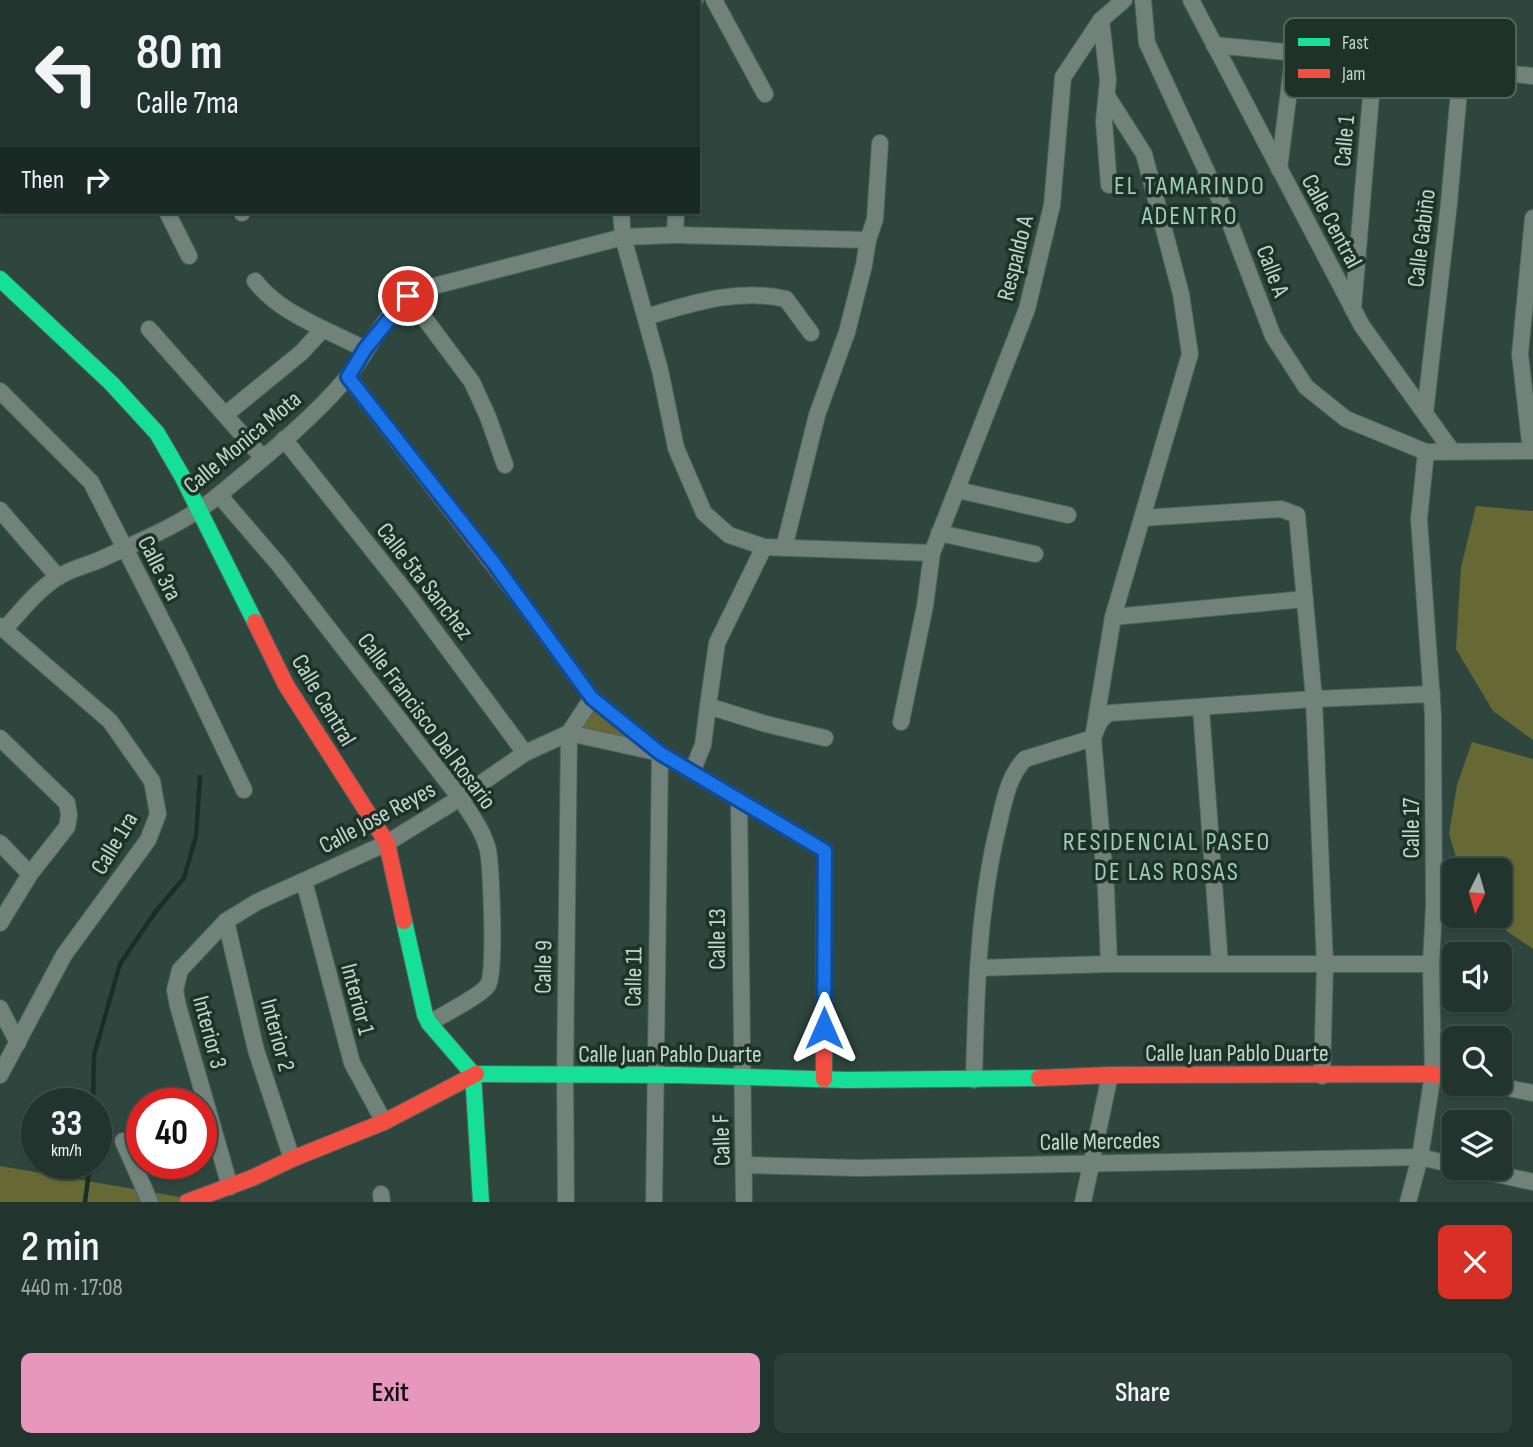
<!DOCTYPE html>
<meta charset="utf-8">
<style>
body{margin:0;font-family:"Sofia Sans Condensed",sans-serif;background:#2e3f3a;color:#f1f3f6;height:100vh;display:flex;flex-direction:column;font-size:26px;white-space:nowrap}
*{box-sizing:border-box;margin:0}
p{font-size:23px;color:#a2aaaa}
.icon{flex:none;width:38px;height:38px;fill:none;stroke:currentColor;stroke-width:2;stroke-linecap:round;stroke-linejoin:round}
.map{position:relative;height:1202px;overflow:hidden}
.sheet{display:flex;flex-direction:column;background:#22342e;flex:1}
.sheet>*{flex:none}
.top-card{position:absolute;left:0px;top:0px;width:700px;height:214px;box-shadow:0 2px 5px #0004,0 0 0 2px #3f4f4a;background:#22342e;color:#f1f3f6;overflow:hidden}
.needle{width:46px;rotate:185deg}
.controls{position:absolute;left:1442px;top:858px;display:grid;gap:14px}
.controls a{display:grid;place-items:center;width:70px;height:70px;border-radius:10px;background:#22342e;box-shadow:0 2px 5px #0004,0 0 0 2px #3f4f4a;font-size:35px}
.speed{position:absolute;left:21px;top:1088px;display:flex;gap:14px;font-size:35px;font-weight:700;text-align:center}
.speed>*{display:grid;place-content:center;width:91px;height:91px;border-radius:50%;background:#22342e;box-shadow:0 2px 5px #0004,0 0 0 2px #3f4f4a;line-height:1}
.speed small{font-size:18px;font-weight:400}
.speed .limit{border:10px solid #d22;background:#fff;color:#111}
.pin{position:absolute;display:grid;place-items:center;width:60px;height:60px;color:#fff;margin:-30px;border:4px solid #fff;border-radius:50%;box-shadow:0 2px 7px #0007}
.me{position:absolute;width:77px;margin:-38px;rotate:0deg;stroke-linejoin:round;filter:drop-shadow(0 0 5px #0008)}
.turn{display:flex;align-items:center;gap:24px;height:147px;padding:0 21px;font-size:32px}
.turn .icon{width:91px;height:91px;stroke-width:2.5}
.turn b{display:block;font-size:49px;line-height:60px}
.then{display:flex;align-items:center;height:66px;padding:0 21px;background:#0003;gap:14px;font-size:26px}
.round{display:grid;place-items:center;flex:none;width:74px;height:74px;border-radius:10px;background:#2e3f3a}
.summary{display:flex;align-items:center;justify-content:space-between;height:119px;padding:0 21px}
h1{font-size:42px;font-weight:600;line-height:52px}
.button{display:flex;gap:14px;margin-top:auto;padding:14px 21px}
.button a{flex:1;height:80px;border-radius:10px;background:#e797bd;color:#111;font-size:28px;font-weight:600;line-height:80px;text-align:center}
.button a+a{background:#2e3f3a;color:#f1f3f6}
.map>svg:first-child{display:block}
</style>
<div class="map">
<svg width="1533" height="1202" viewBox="0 0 1533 1202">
<rect width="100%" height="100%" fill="#2e463d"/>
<g fill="#676935">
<polygon points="1476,506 1533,511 1533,740 1493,711 1456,649 1461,567"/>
<polygon points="593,708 635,738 580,730"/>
<polygon points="1472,742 1533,759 1533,949 1495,923 1489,915 1500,915 1500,870 1460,870 1449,834 1457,785"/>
<polygon points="0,1166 180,1197 182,1202 0,1202"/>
</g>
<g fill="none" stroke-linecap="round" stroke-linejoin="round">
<g stroke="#153127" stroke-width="4.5">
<polyline points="93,1104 94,1055 120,964 156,911 184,878 196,836 200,777"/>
<polyline points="85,1202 90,1164"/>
</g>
<g stroke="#4d625b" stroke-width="18">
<g id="street">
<polyline points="67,0 67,2"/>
<polyline points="151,0 152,2"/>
<polyline points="714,0 765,94"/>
<polyline points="1143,0 1147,43 1226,213 1273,336 1306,387 1346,419 1426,452 1533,451"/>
<polyline points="1191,0 1362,326 1452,451"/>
<polyline points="614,2 616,0"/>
<polyline points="692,2 695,0"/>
<polyline points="1101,20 1108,80 1104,121 1109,185"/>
<polyline points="1214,45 1533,76"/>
<polyline points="1107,96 1144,154 1181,294 1190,354 1113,617 1093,738 1106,890 1109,964"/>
<polyline points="1279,169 1294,51"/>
<polyline points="167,212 189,256"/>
<polyline points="242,212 242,213"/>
<polyline points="621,212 623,237 660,370 676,448 704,513 729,535 764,547 932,553"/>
<polyline points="675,235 868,240 875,219 880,143"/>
<path d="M255 281C273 304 297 316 323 329"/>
<polyline points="408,296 472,382 488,417 505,465"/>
<polyline points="1353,309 1374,60"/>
<path d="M646 317C693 303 738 288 786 299L811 333"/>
<polyline points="149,329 262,457"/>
<polyline points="0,391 91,482 179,654 244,790"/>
<polyline points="1425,413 1449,203 1461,69"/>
<polyline points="225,415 302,352 323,329 365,349"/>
<polyline points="284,439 409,596 525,753"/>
<polyline points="1531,451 1520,354 1533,218"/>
<polyline points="958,490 1068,515"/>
<path d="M219 495 280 566 460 798C471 815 483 830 488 850 491 868 496 972 488 985 482 995 441 1016 429 1023"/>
<polyline points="0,510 58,577"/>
<polyline points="1142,518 1281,509 1297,515 1314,699 1325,965 1322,1076"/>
<polyline points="939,533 1035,554"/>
<polyline points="784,548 817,415 847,332 864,265 868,240"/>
<polyline points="1113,617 1305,599"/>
<polyline points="0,626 110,721 152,781 158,814 148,840 64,955 0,1075"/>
<path d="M4 630C20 612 37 590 58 577 69 570 84 566 97 561 138 542 184 524 219 495 262 459 308 423 345 380 370 351 384 310 419 290L623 237 675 235 676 212"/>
<polyline points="708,706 717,643 764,547"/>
<polyline points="1201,709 1220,964"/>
<polyline points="901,722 925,606 932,553 1027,309 1052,205 1063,77 1101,20 1124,0"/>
<polyline points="0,738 67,803 69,815 67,827 30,874 0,923"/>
<polyline points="692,772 703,745 708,706 766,724 825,738"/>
<polyline points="739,800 744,1202"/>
<polyline points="0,843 30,874"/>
<polyline points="304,881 352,1063 384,1122"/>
<polyline points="226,921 256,1050 292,1159"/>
<polyline points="978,968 1109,964 1431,964"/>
<polyline points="0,1008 18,1043"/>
<path d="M974 1080C976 994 978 907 999 823 1004 801 1009 775 1025 759L1093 738C1097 728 1099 718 1110 713L1314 699 1432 694"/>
<polyline points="1483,1083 1533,1093"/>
<polyline points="123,1141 150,1202"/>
<polyline points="745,1165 859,1168 1420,1157 1454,1165"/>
<polyline points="1465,1167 1533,1182"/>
<polyline points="230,1187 178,1006 175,990 180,970 226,921 257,902 387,843 460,798 525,753 569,733 592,698"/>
<polyline points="381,1194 382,1202"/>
<polyline points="566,1202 565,1076 569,733 660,753 654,1202"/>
<polyline points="1083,1202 1110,1075"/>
<polyline points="1408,1202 1420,1157 1433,1074 1431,964 1434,906 1433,715 1419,519 1426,452"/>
</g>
</g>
<g stroke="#4d625b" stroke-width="18">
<g id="fast">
<polyline points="0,279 111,383 157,433 182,476 255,622"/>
<polyline points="516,594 592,698 660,753 825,851 824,967"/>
<polyline points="404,921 425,1015 429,1023 473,1074 481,1202"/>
<polyline points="476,1074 675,1075 847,1080 1039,1078"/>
</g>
</g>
<g stroke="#4d625b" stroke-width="18">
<g id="jam">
<polyline points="348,377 516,594"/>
<polyline points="255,622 286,685 387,843 404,921"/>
<polyline points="1039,1078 1110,1075 1433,1074 1454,1078"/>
<polyline points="824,1079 824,967"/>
<polyline points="187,1202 252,1178 292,1159 384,1122 476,1074"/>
</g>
</g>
<use href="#street" stroke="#71827b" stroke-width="16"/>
<use href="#fast" stroke="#16e098" stroke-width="16"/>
<use href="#jam" stroke="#f24e42" stroke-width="16"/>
</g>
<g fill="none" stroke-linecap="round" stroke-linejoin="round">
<g stroke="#114b97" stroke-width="18">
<polyline id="route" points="408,296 365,349 348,377 493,562 592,698 660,753 825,851 824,1028"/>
</g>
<use href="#route" stroke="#1a73e8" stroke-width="12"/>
</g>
<g text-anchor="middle" stroke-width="7" stroke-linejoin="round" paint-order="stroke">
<g font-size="24" fill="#c0d8cd" stroke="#1e322a">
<text transform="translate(1344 141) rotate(-85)" y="8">Calle 1</text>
<text transform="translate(1332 221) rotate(62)" y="8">Calle Central</text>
<text transform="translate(1421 238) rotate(-83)" y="8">Calle Gabiño</text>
<text transform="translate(1015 258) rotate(-76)" y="8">Respaldo A</text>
<text transform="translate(1273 271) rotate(69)" y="8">Calle A</text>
<text transform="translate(242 442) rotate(-40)" y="8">Calle Monica Mota</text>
<text transform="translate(160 568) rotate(63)" y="8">Calle 3ra</text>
<text transform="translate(425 581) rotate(52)" y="8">Calle 5ta Sanchez</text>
<text transform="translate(324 700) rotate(59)" y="8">Calle Central</text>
<text transform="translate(427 721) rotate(53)" y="8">Calle Francisco Del Rosario</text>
<text transform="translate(377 817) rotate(-28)" y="8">Calle Jose Reyes</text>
<text transform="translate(1411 828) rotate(-90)" y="8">Calle 17</text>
<text transform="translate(114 843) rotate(-59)" y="8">Calle 1ra</text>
<text transform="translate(717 939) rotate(-90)" y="8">Calle 13</text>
<text transform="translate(543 967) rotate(-89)" y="8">Calle 9</text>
<text transform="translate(633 977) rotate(-89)" y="8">Calle 11</text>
<text transform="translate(358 999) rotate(75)" y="8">Interior 1</text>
<text transform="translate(210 1032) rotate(75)" y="8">Interior 3</text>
<text transform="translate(278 1035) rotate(75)" y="8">Interior 2</text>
<text x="1237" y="1061">Calle Juan Pablo Duarte</text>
<text x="670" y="1062">Calle Juan Pablo Duarte</text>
<text transform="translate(721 1140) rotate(-92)" y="8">Calle F</text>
<text transform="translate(1100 1141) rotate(-1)" y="8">Calle Mercedes</text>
</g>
<g font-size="26" letter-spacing="2" fill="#9dcdb8" stroke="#1e322a">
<text x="1190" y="194">EL TAMARINDO<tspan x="1190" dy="30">ADENTRO</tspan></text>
<text x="1167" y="850">RESIDENCIAL PASEO<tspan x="1167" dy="30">DE LAS ROSAS</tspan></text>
</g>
</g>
<rect x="1284" y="18" width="232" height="80" rx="10" fill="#1e322a" stroke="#4f645b" stroke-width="2"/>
<rect x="1298" y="38" width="32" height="8" fill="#16e098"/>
<rect x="1298" y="69" width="32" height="9" fill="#f24e42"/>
<g font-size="19" fill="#c0d8cd">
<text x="1342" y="49">Fast</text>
<text x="1342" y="80">Jam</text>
</g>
</svg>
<div class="controls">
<a><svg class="needle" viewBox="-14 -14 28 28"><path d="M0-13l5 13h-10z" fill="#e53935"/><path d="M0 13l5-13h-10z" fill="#a2aaaa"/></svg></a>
<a><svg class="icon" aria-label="sound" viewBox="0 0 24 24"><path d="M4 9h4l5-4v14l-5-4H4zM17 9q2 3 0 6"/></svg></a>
<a><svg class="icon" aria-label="search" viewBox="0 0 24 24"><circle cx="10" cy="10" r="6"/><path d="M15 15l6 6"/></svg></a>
<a><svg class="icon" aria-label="layers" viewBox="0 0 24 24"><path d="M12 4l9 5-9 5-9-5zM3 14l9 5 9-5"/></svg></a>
</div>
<div class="speed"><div>33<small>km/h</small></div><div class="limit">40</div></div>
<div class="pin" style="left:408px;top:296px;background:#d93025"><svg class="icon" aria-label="arrive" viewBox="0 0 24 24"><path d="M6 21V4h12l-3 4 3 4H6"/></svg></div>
<svg class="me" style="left:824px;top:1028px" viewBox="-20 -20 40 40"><path d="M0-17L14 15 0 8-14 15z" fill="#1a73e8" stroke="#fff" stroke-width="4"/></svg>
<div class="top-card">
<div class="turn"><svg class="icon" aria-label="left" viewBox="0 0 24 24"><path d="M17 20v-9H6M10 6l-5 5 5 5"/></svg><div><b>80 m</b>Calle 7ma</div></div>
<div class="then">Then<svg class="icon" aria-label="right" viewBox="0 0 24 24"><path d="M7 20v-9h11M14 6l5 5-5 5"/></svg></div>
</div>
</div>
<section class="sheet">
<div class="summary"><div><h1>2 min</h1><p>440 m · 17:08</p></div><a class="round" style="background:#d93025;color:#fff"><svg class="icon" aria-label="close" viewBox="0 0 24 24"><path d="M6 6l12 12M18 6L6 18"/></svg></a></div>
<div class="button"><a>Exit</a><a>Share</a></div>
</section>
